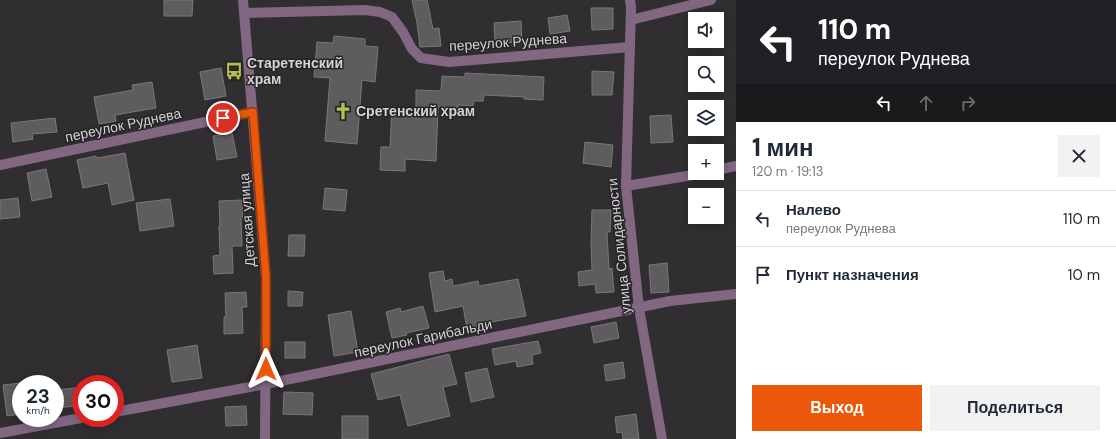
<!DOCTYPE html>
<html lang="ru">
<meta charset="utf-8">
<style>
body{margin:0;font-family:"DM Sans",sans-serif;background:#f2f2f3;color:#1f2937;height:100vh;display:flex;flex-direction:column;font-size:15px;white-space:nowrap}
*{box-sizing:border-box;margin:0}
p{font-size:13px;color:#747a83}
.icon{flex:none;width:22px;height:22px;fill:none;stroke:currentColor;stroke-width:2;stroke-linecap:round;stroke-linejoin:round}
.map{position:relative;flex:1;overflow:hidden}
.sheet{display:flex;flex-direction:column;background:#fff;width:380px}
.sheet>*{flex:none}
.top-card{background:#202124;color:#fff;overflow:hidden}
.tools{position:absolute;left:688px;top:12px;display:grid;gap:8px}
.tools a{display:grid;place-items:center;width:36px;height:36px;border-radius:0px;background:#fff;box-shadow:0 2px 10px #0003;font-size:20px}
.speed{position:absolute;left:12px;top:375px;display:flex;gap:8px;font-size:20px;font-weight:700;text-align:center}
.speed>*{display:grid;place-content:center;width:52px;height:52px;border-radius:50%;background:#fff;box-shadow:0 2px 10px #0003;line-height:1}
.speed small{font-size:10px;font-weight:400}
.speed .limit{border:6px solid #d22;background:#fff;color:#111}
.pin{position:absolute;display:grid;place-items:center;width:34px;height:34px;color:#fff;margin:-17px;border:2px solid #fff;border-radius:50%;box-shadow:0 1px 4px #0007}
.me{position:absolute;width:44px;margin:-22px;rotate:0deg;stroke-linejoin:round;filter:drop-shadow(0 0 3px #0008)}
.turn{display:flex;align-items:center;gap:14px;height:84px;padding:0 16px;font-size:18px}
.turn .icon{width:52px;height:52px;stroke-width:2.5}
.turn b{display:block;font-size:28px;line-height:34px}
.lanes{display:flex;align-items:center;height:38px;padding:0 16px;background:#0003;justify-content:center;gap:20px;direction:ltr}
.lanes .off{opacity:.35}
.round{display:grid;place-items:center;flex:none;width:42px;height:42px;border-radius:0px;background:#f2f2f3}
.overview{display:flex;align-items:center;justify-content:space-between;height:68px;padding:0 16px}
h1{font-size:24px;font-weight:800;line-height:30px}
.primary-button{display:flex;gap:8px;margin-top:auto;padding:8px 16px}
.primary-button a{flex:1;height:46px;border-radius:0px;background:#ea580c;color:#fff;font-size:16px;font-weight:800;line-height:46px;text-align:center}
.primary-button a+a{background:#f2f2f3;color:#1f2937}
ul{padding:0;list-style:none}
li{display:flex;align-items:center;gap:12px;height:56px;padding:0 16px;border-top:1px solid #e0e1e3}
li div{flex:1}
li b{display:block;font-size:15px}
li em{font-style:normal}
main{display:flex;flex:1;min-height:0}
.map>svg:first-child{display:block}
</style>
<main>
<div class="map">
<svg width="736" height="439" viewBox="0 0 736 439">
<rect width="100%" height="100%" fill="#302e30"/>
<g fill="#5e5c5e" stroke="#797779">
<polygon points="164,0 193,0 192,16 164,16"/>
<polygon points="412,0 427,0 433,29 439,28 441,46 420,47 417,23"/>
<polygon points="591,8 613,8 613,29 592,30"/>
<polygon points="567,15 570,31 550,34 548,18"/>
<polygon points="521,21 522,42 495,43 494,23"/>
<polygon points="334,36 365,39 365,46 378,47 375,82 362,80 357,144 325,141 330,78 314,77 317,42 333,43"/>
<polygon points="221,68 226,96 205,100 200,72"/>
<polygon points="592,71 614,72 612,95 592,95"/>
<polygon points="465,73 544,77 543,100 524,99 524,97 484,95 483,101 474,101 473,106 458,105 458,108 438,107 436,161 405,159 405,171 380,170 381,147 390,147 392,109 416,110 416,90 441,91 442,76 465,77"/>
<polygon points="152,82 156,108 115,115 116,121 99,124 94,97 133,90 132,85"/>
<polygon points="671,115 673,142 651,143 650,116"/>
<polygon points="55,118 57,132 32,134 33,139 13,142 11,123"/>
<polygon points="232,133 237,157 217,160 213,136"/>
<polygon points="585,142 613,145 611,167 583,163"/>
<polygon points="125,153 134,200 112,205 108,183 83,188 77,160 96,156 97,158"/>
<polygon points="46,169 52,197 32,201 27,173"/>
<polygon points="325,188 347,190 345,211 323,209"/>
<polygon points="18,198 20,217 0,219 0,200"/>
<polygon points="170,199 174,226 140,231 136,203"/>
<polygon points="242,200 243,217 241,217 242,246 232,246 233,273 214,274 213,256 220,255 219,226 220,226 219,201"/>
<polygon points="592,210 611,210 610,232 607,232 609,269 612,268 614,292 596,293 595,284 579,286 578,272 592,270 591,243"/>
<polygon points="289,235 305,235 304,256 288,256"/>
<polygon points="667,263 669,292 651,293 649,265"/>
<polygon points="443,271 445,281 452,279 453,286 478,281 479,286 518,279 526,316 479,324 479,327 467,329 463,306 435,312 429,273"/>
<polygon points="288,291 303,292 302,306 288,306"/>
<polygon points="246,292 247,307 242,307 243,333 224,334 224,317 226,317 225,293"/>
<polygon points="423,306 429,328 406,333 407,335 392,338 386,312 400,308 401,312"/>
<polygon points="351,311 358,352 334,356 328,315"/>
<polygon points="616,322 619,338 594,343 591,327"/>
<polygon points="538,341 541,353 532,355 533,364 517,367 516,361 495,365 492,349"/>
<rect x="285" y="342" width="20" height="16"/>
<polygon points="197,345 202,378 172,382 167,350"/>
<polygon points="449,354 457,384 443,387 450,416 408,426 400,395 378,400 371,374"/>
<polygon points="623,362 625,378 606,381 604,365"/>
<polygon points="487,368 494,397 471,402 465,373"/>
<polygon points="21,383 21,414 7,416 3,385"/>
<polygon points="75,388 77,406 55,408 55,390"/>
<polygon points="284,392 313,393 312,415 283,414"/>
<polygon points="246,406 247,425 226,426 225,407"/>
<polygon points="636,414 639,439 623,439 622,432 617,433 615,417"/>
<rect x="342" y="416" width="26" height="23"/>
</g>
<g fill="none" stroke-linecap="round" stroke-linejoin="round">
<g stroke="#826782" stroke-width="10">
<polyline points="243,0 266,278 265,439"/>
<polyline points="630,0 631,7 626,186 639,308 662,439"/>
<polyline points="244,13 365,10 380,12 392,17 403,32 412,49 421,58 449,62 630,47"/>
<polyline points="631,20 711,0"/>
<polyline points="0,165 253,112"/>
<polyline points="717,170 736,166"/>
<polyline points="626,186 705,173"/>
<polyline points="115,412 266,384 670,301 736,294"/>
<polyline points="0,433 81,418"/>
</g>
</g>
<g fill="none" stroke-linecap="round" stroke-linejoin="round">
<g stroke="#983908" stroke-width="10">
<polyline id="route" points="223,118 253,112 266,278 266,369"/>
</g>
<use href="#route" stroke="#ea580c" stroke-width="7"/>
</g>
<defs>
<g id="bus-bare" transform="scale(1.38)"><path d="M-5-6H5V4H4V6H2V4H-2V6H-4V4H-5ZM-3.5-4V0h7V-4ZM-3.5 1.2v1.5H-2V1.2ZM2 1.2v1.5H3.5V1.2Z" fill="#b3c24b" stroke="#262426" stroke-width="2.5" paint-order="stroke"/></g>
<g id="church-bare" transform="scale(1.38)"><path d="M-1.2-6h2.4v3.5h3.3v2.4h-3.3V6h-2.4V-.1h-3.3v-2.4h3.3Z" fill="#b3c24b" stroke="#262426" stroke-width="2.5" paint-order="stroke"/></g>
</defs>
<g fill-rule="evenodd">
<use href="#bus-bare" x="234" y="71"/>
<use href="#church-bare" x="343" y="111"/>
</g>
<g text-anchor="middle" stroke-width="3" stroke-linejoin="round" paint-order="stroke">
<g font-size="14" fill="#d4d2d4" stroke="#262426">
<text transform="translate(508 42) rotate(-4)" y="5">переулок Руднева</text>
<text transform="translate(123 125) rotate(-12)" y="5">переулок Руднева</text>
<text transform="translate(247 220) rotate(-94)" y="5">Детская улица</text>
<text transform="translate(619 246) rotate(-96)" y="5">улица Солидарности</text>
<text transform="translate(423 338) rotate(-12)" y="5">переулок Гарибальди</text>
</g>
<g font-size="14" font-weight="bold" fill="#d4d2d4" stroke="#262426" text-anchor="start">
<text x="247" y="68">Старетенский<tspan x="247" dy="16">храм</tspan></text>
<text x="356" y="116">Сретенский храм</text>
</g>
</g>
</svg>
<div class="tools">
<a><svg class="icon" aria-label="sound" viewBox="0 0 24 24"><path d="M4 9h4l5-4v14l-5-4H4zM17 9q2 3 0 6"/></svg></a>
<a><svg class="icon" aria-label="search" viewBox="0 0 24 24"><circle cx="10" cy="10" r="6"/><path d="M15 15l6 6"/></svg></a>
<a><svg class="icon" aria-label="layers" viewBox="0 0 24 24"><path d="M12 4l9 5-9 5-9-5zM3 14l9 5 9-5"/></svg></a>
<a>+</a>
<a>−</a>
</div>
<div class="speed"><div>23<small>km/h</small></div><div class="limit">30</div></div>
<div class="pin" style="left:223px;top:118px;background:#d93025"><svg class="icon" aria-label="arrive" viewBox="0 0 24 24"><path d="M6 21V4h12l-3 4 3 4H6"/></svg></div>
<svg class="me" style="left:266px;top:369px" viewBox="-20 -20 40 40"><path d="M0-17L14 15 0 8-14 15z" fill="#ea580c" stroke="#fff" stroke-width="4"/></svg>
</div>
<section class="sheet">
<div class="top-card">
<div class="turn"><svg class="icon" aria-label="left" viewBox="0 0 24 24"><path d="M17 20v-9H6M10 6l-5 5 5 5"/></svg><div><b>110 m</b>переулок Руднева</div></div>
<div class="lanes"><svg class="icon" aria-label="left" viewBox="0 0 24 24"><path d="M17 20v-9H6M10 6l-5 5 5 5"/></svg><svg class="icon off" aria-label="ahead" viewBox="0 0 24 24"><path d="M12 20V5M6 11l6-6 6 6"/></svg><svg class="icon off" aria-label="right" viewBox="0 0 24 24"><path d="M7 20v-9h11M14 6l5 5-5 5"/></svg></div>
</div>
<div class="overview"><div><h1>1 мин</h1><p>120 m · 19:13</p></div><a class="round"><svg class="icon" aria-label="close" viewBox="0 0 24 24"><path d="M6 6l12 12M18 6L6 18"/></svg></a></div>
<ul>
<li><svg class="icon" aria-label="left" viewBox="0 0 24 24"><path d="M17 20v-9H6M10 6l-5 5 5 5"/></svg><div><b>Налево</b><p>переулок Руднева</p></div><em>110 m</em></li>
<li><svg class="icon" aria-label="arrive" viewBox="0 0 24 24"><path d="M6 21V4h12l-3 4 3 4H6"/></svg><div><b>Пункт назначения</b></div><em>10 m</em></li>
</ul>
<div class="primary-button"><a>Выход</a><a>Поделиться</a></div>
</section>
</main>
